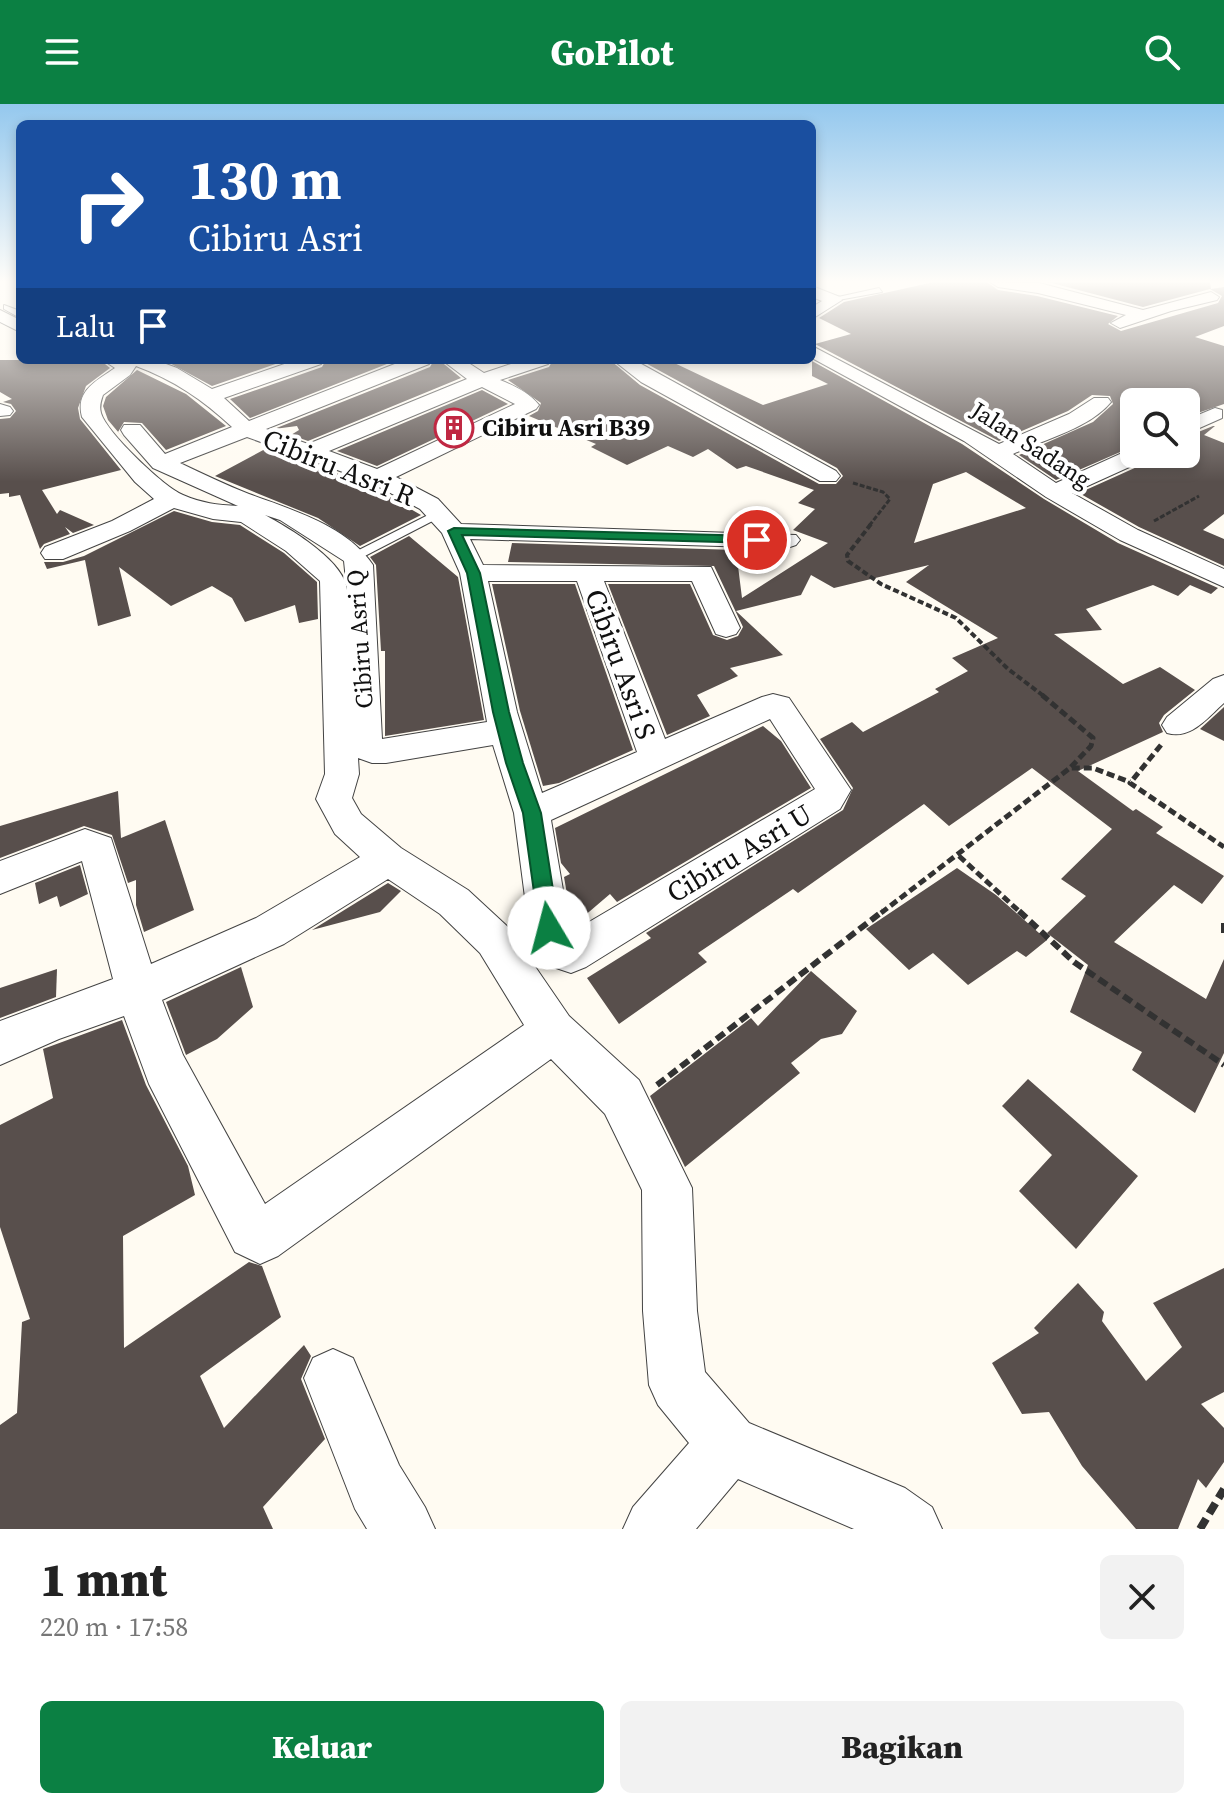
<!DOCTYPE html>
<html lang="id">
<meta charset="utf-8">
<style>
body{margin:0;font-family:"Source Serif 4",serif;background:#f2f2f2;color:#222;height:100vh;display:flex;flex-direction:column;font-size:30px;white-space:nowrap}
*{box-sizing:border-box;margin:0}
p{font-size:26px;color:#767676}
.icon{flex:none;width:44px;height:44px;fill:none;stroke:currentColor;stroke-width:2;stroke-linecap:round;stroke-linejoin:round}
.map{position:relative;height:1425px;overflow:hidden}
.side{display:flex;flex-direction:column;background:#fff;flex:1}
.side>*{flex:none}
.hud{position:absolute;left:16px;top:16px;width:800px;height:244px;border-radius:12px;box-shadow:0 4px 12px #0003;background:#1a4fa0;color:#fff;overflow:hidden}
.fabs{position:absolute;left:1120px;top:284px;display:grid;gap:16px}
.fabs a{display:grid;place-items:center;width:80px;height:80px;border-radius:12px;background:#fff;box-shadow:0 4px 12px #0003;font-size:40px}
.pin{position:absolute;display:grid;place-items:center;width:68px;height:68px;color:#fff;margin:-34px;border:4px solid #fff;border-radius:50%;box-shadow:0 2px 8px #0007}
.me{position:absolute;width:88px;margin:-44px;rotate:352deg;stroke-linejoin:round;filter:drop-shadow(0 0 6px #0008)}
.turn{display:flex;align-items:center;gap:28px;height:168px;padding:0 40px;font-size:36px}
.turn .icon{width:104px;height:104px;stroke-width:2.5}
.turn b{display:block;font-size:56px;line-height:68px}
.then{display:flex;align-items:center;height:76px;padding:0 40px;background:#0003;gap:16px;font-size:30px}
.round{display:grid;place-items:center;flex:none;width:84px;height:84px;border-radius:12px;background:#f2f2f2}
.headline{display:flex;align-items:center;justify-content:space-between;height:136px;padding:0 40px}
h1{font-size:48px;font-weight:800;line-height:60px}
.cta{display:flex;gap:16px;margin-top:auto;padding:16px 40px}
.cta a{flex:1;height:92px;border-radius:12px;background:#0b8043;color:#fff;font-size:32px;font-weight:800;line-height:92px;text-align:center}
.cta a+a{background:#f2f2f2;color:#222}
header{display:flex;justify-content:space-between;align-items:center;height:104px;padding:0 40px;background:#0b8043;color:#fff;font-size:36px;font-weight:800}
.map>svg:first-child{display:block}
</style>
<header><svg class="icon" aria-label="menu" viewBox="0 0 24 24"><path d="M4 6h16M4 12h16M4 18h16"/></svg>GoPilot<svg class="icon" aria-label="search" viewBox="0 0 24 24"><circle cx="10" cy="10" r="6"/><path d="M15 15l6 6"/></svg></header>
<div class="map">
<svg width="1224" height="1425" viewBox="0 0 1224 1425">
<rect width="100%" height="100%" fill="#fffbf2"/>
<g fill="#584f4c" fill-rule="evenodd">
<polygon points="934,178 987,178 998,186 1037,192 1118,212 1108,220 1121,227 1218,199 1222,192 1210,185 1143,203 1048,178 1210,178 1211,185 1224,183 1224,222 1195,233 1224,242 1224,300 1186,313 1186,298 1134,298 1134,342 1056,376 1019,351 1093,318 1113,300 1110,292 1092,291 1068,307 999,337 815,240 851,230 819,214 844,198"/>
<polygon points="0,256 100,256 110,264 86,282 78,304 80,315 121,366 42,386 57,410 60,406 94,421 73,429 65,423 70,430 44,440 40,445 20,391 9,393 9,389 0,390 0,315 10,314 16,307 11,300 3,298 12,295 0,288"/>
<polygon points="164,256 287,256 212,282"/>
<polygon points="326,256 397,256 250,314 230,295 322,263"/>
<polygon points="434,256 439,256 461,274 308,337 291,331 299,326 297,322 274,325 430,263"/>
<path d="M553 256H610L640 281 819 380H836L843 372 837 364 640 256H668L763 301 828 280 812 272V257L962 340 1044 395 1118 439 1218 484 1211 490 1190 481 1178 492 1153 481 1086 505 1102 526 1054 530 1123 580 1160 563 1195 586 1164 611 1159 619 1163 628 1078 667 1133 707 1136 705 1163 723 1156 729 1224 772 1202 800 1174 781 1114 838 1206 895 1224 855V949L1195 1009 1132 966 1142 948 1070 908 1088 861 1047 829 1086 792 1061 775 1112 725 1032 664 949 722 924 700 798 789 793 785 698 849 707 858 619 920 587 874 651 834 646 829 843 706 853 684 820 635 852 618 863 628 939 588 935 585 968 567 952 554 998 534 906 478 929 461 834 484 811 471 801 491 736 507 783 551 730 564 738 572 697 591 710 612 667 631 608 480H690L713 531 727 536 738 532 743 523 714 462 508 458 512 439 736 446 742 494 828 439 793 426 815 405 798 399 814 386 746 362 737 365 708 345 693 353 668 342 627 361 591 343 596 340 529 312 538 307 541 299 508 276 549 263ZM966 368 1026 404 914 439 933 380Z"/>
<polygon points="137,266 186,290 226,322 166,346 142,319 124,318 118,328 135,348 108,316 103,302 106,293"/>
<polygon points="482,286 508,300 377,362 337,347"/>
<polygon points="1213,322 1215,322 1204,331 1224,339 1224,410 1203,426 1224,435 1224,462 1139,423 1079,389 1148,358 1153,350 1186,350 1186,333"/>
<polygon points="267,344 369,381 421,411 360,442 318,414 215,372"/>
<polygon points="174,407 212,418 240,421 284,449 317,478 318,515 299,519 295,501 245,518 232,494 212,482 171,502 119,463 131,512 98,522 85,456 47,465 44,458 63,458 84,452"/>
<polygon points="409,432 458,473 484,616 385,632 385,547 381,547 376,461 370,453"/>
<polygon points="492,480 575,480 633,646 559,679 543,682 520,607"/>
<polygon points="1224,603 1224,637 1200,625"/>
<polygon points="763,622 781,637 811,684 617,798 610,790 576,819 571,813 564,773 570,770 561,759 555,724"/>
<polygon points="118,687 121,734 165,716 194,806 144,828 136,801 136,776 128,779 112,731 84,722 0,754 0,722"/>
<polygon points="80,761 88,790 60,803 57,792 39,800 35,779"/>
<polygon points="957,764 996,791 1047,836 1026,853 1017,847 968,881 933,849 909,866 866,825"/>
<polygon points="388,779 401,787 380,808 312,826"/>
<polygon points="241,863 253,903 217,935 186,951 166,898"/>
<polygon points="57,865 56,893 0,914 0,884"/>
<polygon points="811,867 857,907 842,930 821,935 791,959 800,969 685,1063 650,992 751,914 758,922"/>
<polygon points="122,916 146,981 188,1062 195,1091 123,1132 124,1244 249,1158 262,1162 281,1213 200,1272 224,1324 304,1241 311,1252 301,1275 325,1335 263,1403 273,1425 0,1425 0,1321 17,1309 22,1218 30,1215 0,1123 0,1021 53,994 43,945"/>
<polygon points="1028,975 1138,1072 1076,1145 1019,1087 1052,1051 1002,1002"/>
<polygon points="1224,1164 1224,1288 1201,1300 1224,1324 1224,1358 1206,1384 1198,1375 1178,1425 1136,1425 1082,1362 1049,1308 1022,1310 992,1259 1039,1229 1034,1224 1078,1179 1104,1208 1102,1217 1146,1277 1182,1243 1153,1199"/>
</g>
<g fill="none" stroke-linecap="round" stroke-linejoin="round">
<g stroke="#434343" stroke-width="2">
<g id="service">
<polygon points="879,184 882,188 833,197 829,195"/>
<polygon points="4,201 20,207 20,214 4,205"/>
<polygon points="436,407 446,410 359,455 347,452"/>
</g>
</g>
<g stroke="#434343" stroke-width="2">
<g id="minor">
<polygon points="990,178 1039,179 1143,206 1211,188 1219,193 1217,196 1171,207 1120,224 1111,219 1126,211 1038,189 998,183"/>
<polygon points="812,182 840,193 842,196 812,215 812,203 822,197 812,193"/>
<polygon points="0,206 20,216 20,228 0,218"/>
<path d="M812 242 999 340 1069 310 1094 294H1108L1111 298C1090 324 1043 336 1013 350L1056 379 1131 345H1134V350H1150L1147 355 1072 389 1138 426 1224 465V483L1120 436 1046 393 964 337 812 254Z"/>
<path d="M103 256H155L177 264 212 285 296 256H323L321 260 224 294 249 317 405 256H431L429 260 266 325 308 340 467 275 442 256H464L484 269 523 256H550L548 260 500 276C515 282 529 289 539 301L536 305 396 373 438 395 461 420 796 431 800 436 796 441 787 444 470 435 483 461 711 463 740 524 736 530 726 533 716 530 692 477H604L665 635 762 593 773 590 789 594 851 686 840 705 586 863 571 869 547 861 529 824 514 709 493 641 386 659H372L358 654 359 670 352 694 361 710 401 744 468 786 508 823 569 912 639 976 692 1084 697 1207 705 1268 749 1319 905 1384 932 1403 942 1425H854L738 1375 696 1425H623L633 1403 689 1339 658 1301 649 1281 643 1207 642 1086 605 1010 551 955 278 1152 260 1160 235 1148 149 980 124 912 59 935 0 961V917L113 875 82 757 0 790V757L85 725 111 734 151 860 256 814 360 753 335 730 316 695 325 670 320 477 286 447 241 418 213 415 174 404 130 427 63 455H45L41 449 45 443 112 417 154 395 135 378 82 313C75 287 96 277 115 264ZM136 262C174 276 203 296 232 323L165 350 140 321H124L121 326 124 331 153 364 238 402C218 401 201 399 183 391 164 383 107 329 101 309 99 302 101 297 103 291L130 271ZM482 283 515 300 377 365 329 347ZM247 333 370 378 420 405 442 429 460 469 487 618 382 635 373 461C346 421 292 406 249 390 226 381 203 370 180 359ZM265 411 280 416 344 457 347 486C345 457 289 424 265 411ZM488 477H577L637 648 542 689 517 608ZM770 615 815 685 572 828 569 821 551 716ZM388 775 440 810 480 849 524 921 265 1100 183 951 162 896 284 840Z"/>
<polygon points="613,256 634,256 836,367 840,372 836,377 820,377 641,278"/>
<polygon points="0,300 10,303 13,307 10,311 0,312"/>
<polygon points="1215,304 1222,306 1222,314 1186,330 1186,316"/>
<path d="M1224 571V599C1207 614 1191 636 1167 629L1162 621 1167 613 1213 575Z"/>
<polygon points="333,1245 353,1254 399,1361 425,1403 435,1425 367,1425 355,1405 304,1274 313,1254"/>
</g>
</g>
<g stroke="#323232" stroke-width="3" stroke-dasharray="5 2" stroke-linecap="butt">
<polyline points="853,379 883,388 890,395 869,422"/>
<polyline points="1154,417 1199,392"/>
</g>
<polyline stroke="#323232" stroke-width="4" stroke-dasharray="6 3" stroke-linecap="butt" points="871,420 847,451 848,457 881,480 956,514 1008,565 1045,593"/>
<g stroke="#323232" stroke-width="5" stroke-dasharray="8 4" stroke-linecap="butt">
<polyline points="1042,591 1093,634 1091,642 1070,664"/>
<polyline points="1161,641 1130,679 1224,743"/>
<polyline points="959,752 1021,809"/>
<polyline points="881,809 1070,664 1093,664 1130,678"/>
</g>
<g stroke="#323232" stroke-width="6" stroke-dasharray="10 5" stroke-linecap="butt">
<polyline points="1019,807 1074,858 1224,961"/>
<polyline points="1224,819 1224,832"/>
<polyline points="657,981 883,807"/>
</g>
<polyline stroke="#323232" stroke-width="8" stroke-dasharray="12 6" stroke-linecap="butt" points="1200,1425 1224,1385"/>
<use href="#service" fill="#fff" fill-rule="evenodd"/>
<use href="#minor" fill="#fff" fill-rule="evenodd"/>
</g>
<linearGradient id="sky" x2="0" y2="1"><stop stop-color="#94c8ee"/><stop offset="0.47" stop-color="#fffdf9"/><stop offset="1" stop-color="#fffdf9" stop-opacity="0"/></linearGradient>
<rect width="1224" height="378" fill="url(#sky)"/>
<polygon fill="#0b8043" stroke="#07532c" stroke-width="2" points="454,424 757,432 763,436 757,439 462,431 480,469 509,608 523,659 541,709 559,824 556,831 549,833 542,831 539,824 523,709 506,659 493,608 467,469 448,427"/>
<defs>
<g id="building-ring" transform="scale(2)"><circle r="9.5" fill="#fff" stroke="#c02843" stroke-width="1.5"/><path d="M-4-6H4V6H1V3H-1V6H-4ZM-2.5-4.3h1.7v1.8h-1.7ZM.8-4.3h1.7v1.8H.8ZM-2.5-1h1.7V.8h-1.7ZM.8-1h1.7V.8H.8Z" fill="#c02843"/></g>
</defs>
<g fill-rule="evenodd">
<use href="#building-ring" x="454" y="324"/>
</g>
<g text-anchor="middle" stroke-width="8" stroke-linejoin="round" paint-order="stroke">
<g font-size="24" font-weight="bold" fill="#101010" stroke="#fff" text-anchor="start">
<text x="482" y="332">Cibiru Asri B39</text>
</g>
<g font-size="24" fill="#101010" stroke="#fff">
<text transform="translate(1031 341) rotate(33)" y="8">Jalan Sadang</text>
<text transform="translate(360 535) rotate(-94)" y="8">Cibiru Asri Q</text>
</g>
<g font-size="28" fill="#101010" stroke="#fff">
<text transform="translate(339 363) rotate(22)" y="10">Cibiru Asri R</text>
<text transform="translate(621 560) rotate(70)" y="10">Cibiru Asri S</text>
<text transform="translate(739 749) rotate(-31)" y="10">Cibiru Asri U</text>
</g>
</g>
</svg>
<div class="fabs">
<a><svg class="icon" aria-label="search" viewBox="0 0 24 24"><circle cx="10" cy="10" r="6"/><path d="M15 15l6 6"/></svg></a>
</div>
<div class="pin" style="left:757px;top:436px;background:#d93025"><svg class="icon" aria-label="arrive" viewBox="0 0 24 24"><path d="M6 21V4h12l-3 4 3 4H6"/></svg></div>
<svg class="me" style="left:549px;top:824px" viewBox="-20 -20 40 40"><circle r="19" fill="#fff"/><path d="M0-13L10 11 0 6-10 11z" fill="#0b8043"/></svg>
<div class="hud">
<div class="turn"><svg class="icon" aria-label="right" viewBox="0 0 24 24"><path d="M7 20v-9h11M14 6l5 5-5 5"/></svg><div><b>130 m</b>Cibiru Asri</div></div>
<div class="then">Lalu<svg class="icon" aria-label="arrive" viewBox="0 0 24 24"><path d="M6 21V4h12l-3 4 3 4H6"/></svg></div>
</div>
</div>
<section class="side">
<div class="headline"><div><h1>1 mnt</h1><p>220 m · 17:58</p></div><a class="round"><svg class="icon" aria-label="close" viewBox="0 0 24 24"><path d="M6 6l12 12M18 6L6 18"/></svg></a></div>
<div class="cta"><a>Keluar</a><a>Bagikan</a></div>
</section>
